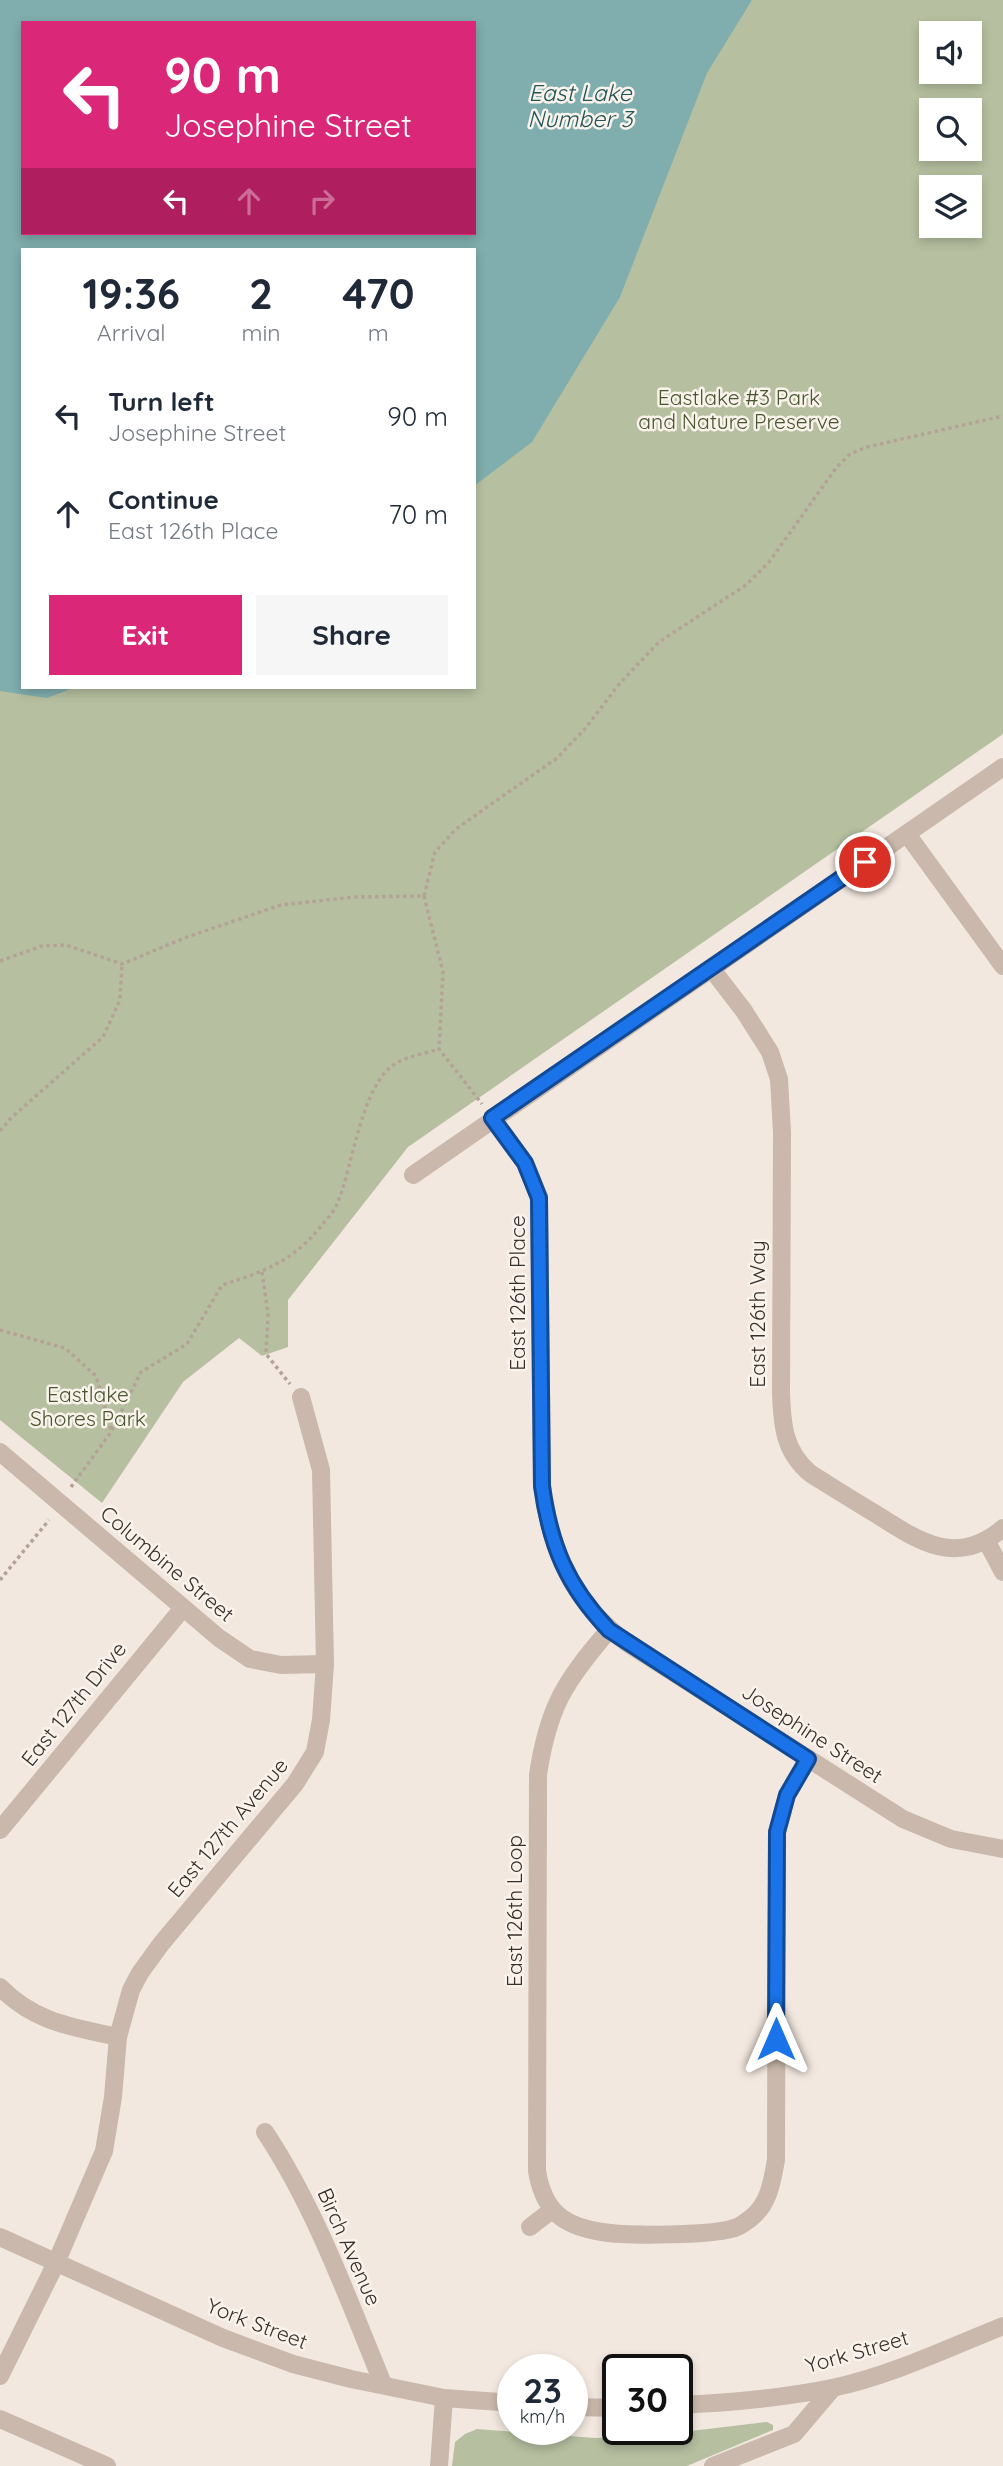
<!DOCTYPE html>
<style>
body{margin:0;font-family:Quicksand,sans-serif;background:#f6f6f7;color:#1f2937;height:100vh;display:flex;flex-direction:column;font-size:26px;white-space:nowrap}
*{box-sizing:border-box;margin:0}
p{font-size:23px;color:#747a83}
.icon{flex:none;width:38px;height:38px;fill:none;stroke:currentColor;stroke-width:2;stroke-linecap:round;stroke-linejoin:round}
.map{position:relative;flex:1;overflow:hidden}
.sheet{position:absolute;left:21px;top:248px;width:455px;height:441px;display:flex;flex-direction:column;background:#fff;border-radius:0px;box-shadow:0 4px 10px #0003}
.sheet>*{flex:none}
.top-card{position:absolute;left:21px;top:21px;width:455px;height:214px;border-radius:0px;box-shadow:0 4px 10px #0003;background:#db2777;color:#fff;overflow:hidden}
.fabs{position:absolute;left:919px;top:21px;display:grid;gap:14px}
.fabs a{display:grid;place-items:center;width:63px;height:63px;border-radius:0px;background:#fff;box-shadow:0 4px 10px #0003;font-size:35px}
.speed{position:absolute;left:497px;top:2354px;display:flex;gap:14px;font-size:35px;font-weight:700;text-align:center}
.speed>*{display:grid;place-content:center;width:91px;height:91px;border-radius:50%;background:#fff;box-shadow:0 4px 10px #0003;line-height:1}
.speed small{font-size:18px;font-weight:400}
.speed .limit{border:4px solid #111;border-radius:10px;background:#fff;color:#111}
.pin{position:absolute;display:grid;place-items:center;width:60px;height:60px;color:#fff;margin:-30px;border:4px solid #fff;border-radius:50%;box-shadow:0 2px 7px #0007}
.me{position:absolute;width:77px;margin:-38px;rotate:0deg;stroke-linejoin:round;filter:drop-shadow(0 0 5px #0008)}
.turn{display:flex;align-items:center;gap:24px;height:147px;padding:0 28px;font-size:32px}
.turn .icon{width:91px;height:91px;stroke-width:2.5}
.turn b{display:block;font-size:49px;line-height:60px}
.lanes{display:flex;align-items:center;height:66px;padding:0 28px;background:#0003;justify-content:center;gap:35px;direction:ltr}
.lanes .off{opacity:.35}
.eta{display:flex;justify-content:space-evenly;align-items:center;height:119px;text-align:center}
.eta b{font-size:42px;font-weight:700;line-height:49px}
.primary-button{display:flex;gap:14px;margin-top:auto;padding:14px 28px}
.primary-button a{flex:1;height:80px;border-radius:0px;background:#db2777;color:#fff;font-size:28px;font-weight:700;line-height:80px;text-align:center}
.primary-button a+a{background:#f6f6f7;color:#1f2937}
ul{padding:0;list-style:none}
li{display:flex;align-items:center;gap:21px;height:98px;padding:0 28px}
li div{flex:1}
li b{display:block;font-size:26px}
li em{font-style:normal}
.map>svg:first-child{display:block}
</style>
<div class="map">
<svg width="1003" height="2466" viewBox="0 0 1003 2466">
<rect width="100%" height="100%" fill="#f2e8df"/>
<g fill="#b6c0a0" fill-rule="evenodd">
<path d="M0 0H1003V734L408 1147 288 1300V1347L262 1356 239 1338 183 1382 102 1503 0 1420ZM23 23H474V233H23ZM931 33H970V72H931ZM931 110H970V149H931ZM931 187H970V226H931ZM23 250H474V688H23Z"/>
<polygon points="767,2422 773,2425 773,2430 687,2466 452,2466 455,2442 465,2434 477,2429 595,2438 649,2436"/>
</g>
<path fill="#80adad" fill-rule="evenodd" d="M0 0H752L707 73 620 297 532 442 474 486V250H23V688H73L47 698 0 691ZM23 23H474V233H23Z"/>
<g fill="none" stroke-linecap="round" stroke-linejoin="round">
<g stroke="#b5a296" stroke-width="3.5" stroke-dasharray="3.5 3.5" stroke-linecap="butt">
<polyline points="424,896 443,972 439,1049 482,1104"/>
<polyline points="0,961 42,946 66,945 122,964 187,937 281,905 354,897 424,896 435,852 456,829 557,758 584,730 620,683 659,642 746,585 769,562 836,468 850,454 867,447 1003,416"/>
<polyline points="0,1131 11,1118 103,1037 120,1000 122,964"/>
<polyline points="262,1272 268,1314 266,1354 290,1384"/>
<polyline points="0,1330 65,1348 96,1376 111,1430"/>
<path d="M71 1487 111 1432 141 1372 187 1344 222 1285C263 1272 294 1261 321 1226 327 1219 334 1212 337 1204 353 1168 361 1081 398 1062 410 1056 426 1053 439 1049"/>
<polyline points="0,1580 49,1520"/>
</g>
<g stroke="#c9b8ab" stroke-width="18">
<polyline points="907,834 1003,966"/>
<path d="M711 968 744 1011 770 1052 779 1079 782 1132 781 1392C782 1425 784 1452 811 1474 832 1487 854 1501 876 1514 918 1541 957 1568 1003 1528"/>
<path d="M492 1118 525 1163 539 1197 542 1486C551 1551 573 1603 627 1643L903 1819 951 1839 1003 1849"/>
<polyline points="413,1175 1003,767"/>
<polyline points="0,1452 219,1638 250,1659 281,1665 325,1664"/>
<polyline points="986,1540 1003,1572"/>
<path d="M609 1630C565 1681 548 1707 538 1775L537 2171C540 2189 546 2207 562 2218 573 2226 589 2230 602 2232 625 2236 717 2236 737 2227 742 2225 747 2221 751 2218 769 2204 772 2182 776 2160L777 1832 787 1795 808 1759"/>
<polyline points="0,1830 183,1608"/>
<path d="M0 1987C34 2022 72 2027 118 2037"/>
<path d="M265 2132C316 2209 348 2299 383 2384"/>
<polyline points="530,2227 552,2210"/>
<polyline points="0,2237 223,2338 293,2364 351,2379 444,2398 513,2403"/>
<polyline points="0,2376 56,2263 104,2151 113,2097 118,2037 131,1990 140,1973 161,1944 295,1784 315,1752 321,1720 325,1664 321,1470 301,1397"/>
<path d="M677 2405C728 2403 782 2398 832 2388 890 2376 948 2348 1003 2326"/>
<polyline points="572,2407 618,2408"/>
<polyline points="0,2419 107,2466"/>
<polyline points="439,2466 444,2398"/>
<polyline points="713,2466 794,2434 833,2388"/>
</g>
</g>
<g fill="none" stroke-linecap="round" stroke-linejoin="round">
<g stroke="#114b97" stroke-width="18">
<path id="route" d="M776 2039 777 1832 787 1795 808 1759 609 1630C567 1586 550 1545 542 1486L539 1198 525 1163 492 1118 865 862"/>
</g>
<use href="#route" stroke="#1a73e8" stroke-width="12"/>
</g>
<g text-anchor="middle" stroke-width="5" stroke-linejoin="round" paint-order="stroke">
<g font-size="21" fill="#48552f" stroke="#f9f3ec">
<text x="739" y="405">Eastlake #3 Park<tspan x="739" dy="24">and Nature Preserve</tspan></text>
<text x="88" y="1402">Eastlake<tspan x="88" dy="24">Shores Park</tspan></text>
</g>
<g font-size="21" fill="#382e2a" stroke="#f9f3ec">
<text transform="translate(518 1293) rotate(-90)" y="7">East 126th Place</text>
<text transform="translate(758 1314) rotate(-90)" y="7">East 126th Way</text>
<text transform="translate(167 1564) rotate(40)" y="7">Columbine Street</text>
<text transform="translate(74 1704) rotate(-51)" y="7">East 127th Drive</text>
<text transform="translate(812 1734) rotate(33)" y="7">Josephine Street</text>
<text transform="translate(228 1828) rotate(-50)" y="7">East 127th Avenue</text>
<text transform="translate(515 1911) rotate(-90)" y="7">East 126th Loop</text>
<text transform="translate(349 2247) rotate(66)" y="7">Birch Avenue</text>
<text transform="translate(257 2324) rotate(21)" y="7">York Street</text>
<text transform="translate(857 2352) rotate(-16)" y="7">York Street</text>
</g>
<g font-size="23" font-style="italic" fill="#225557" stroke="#f9f3ec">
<text x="580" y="101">East Lake<tspan x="580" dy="26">Number 3</tspan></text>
</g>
</g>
</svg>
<div class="fabs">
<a><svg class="icon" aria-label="sound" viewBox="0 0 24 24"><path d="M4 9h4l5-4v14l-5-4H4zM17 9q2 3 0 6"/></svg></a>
<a><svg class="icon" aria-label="search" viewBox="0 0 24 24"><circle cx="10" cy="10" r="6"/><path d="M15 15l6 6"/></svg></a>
<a><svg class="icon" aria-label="layers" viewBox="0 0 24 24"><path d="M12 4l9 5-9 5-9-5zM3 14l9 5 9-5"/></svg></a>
</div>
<div class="speed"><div>23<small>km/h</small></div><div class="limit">30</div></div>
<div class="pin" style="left:865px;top:862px;background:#d93025"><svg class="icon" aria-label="arrive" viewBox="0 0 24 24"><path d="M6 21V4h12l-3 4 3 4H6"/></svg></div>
<svg class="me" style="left:776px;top:2039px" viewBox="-20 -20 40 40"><path d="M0-17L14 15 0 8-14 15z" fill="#1a73e8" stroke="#fff" stroke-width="4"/></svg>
<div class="top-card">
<div class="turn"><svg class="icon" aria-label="left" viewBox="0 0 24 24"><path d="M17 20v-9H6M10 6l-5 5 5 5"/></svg><div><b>90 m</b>Josephine Street</div></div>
<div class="lanes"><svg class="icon" aria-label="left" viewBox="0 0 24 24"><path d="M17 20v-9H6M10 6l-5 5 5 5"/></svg><svg class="icon off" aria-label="ahead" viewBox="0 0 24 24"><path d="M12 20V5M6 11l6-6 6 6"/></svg><svg class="icon off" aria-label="right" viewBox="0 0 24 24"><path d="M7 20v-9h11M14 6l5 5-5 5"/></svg></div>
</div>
<section class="sheet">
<div class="eta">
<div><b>19:36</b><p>Arrival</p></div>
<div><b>2</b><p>min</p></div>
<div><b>470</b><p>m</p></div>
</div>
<ul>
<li><svg class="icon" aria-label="left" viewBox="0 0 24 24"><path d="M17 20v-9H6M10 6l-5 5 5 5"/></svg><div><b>Turn left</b><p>Josephine Street</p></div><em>90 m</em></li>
<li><svg class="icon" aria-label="ahead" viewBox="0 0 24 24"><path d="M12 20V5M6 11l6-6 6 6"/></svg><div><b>Continue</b><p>East 126th Place</p></div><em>70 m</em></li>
</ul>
<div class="primary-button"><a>Exit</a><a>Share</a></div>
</section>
</div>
